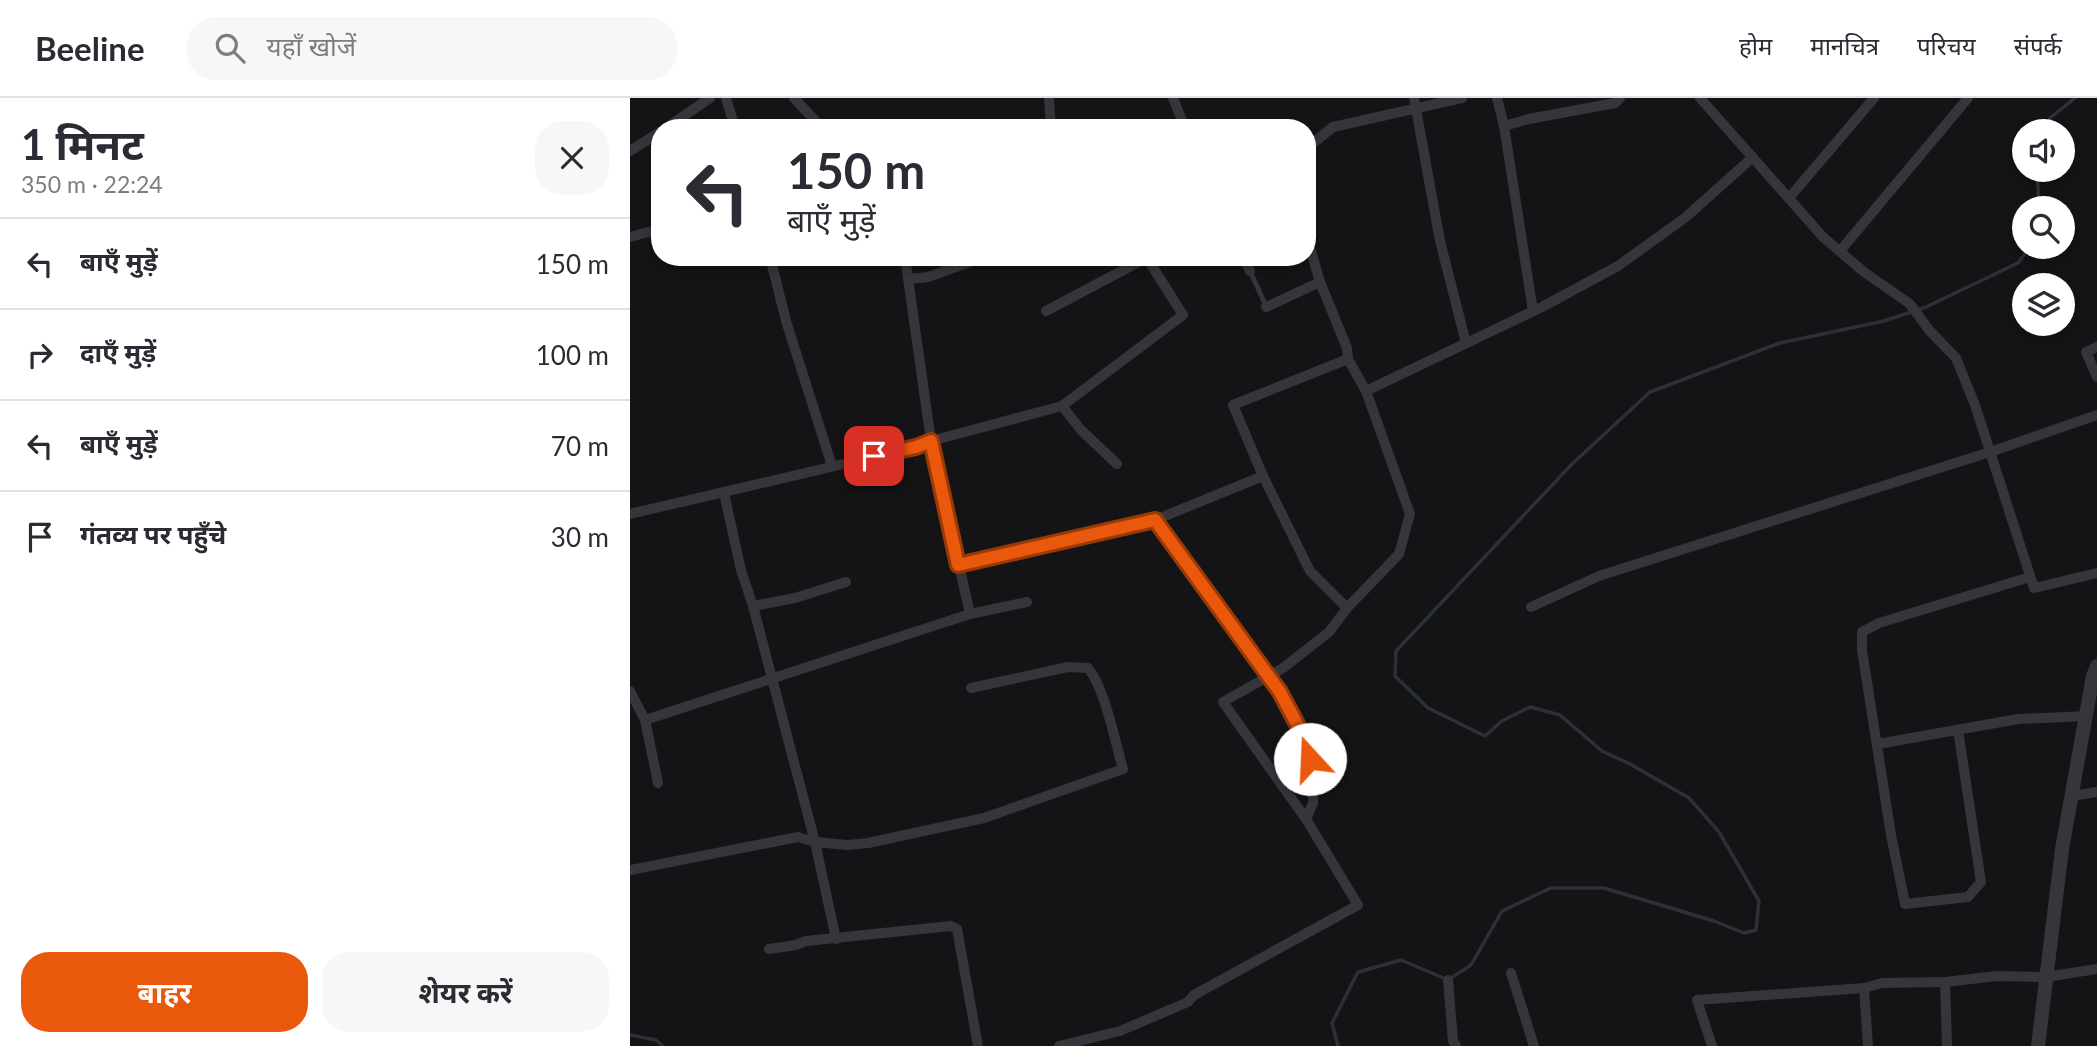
<!DOCTYPE html>
<html lang="hi">
<meta charset="utf-8">
<style>
body{margin:0;font-family:Lato,"Noto Sans Devanagari",sans-serif;background:#f7f7f7;color:#2b2b33;height:100vh;display:flex;flex-direction:column;font-size:26px;white-space:nowrap}
*{box-sizing:border-box;margin:0}
p{font-size:23px;color:#7c7c81}
.icon{flex:none;width:38px;height:38px;fill:none;stroke:currentColor;stroke-width:2;stroke-linecap:round;stroke-linejoin:round}
.map{position:relative;flex:1;overflow:hidden}
.panel{display:flex;flex-direction:column;background:#fff;width:630px}
.panel>*{flex:none}
.guide{position:absolute;left:21px;top:21px;width:665px;height:147px;border-radius:28px;box-shadow:0 4px 10px #0003;background:#fff;color:#2b2b33;overflow:hidden}
.fabs{position:absolute;left:1382px;top:21px;display:grid;gap:14px}
.fabs a{display:grid;place-items:center;width:63px;height:63px;border-radius:50%;background:#fff;box-shadow:0 4px 10px #0003;font-size:35px}
.pin{position:absolute;display:grid;place-items:center;width:60px;height:60px;color:#fff;margin:-30px;border-radius:14px;box-shadow:0 4px 10px #0006}
.me{position:absolute;width:77px;margin:-38px;rotate:340deg;stroke-linejoin:round;filter:drop-shadow(0 0 5px #0008)}
.turn{display:flex;align-items:center;gap:24px;height:147px;padding:0 21px;font-size:32px}
.turn .icon{width:91px;height:91px;stroke-width:2.5}
.turn b{display:block;font-size:49px;line-height:60px}
.round{display:grid;place-items:center;flex:none;width:74px;height:74px;border-radius:28px;background:#f7f7f7}
.summary{display:flex;align-items:center;justify-content:space-between;height:119px;padding:0 21px}
h1{font-size:42px;font-weight:700;line-height:52px}
.button{display:flex;gap:14px;margin-top:auto;padding:14px 21px}
.button a{flex:1;height:80px;border-radius:28px;background:#ea580c;color:#fff;font-size:28px;font-weight:700;line-height:80px;text-align:center}
.button a+a{background:#f7f7f7;color:#2b2b33}
ul{padding:0;list-style:none}
li{display:flex;align-items:center;gap:21px;height:91px;padding:0 21px;border-top:2px solid #e1e1e2}
li div{flex:1}
li b{display:block;font-size:26px}
li em{font-style:normal}
header{display:flex;align-items:center;gap:42px;box-sizing:border-box;height:98px;padding:0 35px;background:#fff;border-bottom:2px solid #e1e1e2}
header strong{font-size:33px}
nav{display:flex;gap:38px;margin-inline-start:auto;font-size:24px}
.search{width:490px;height:63px;background:#f7f7f7;display:flex;align-items:center;gap:18px;box-sizing:border-box;padding:0 24px;border-radius:28px;color:#7c7c81;font-size:26px}
main{display:flex;flex:1;min-height:0}
.map>svg:first-child{display:block}
</style>
<header>
<strong>Beeline</strong>
<div class="search"><svg class="icon" aria-label="search" viewBox="0 0 24 24"><circle cx="10" cy="10" r="6"/><path d="M15 15l6 6"/></svg>यहाँ खोजें</div>
<nav><a>होम</a><a>मानचित्र</a><a>परिचय</a><a>संपर्क</a></nav>
</header>
<main>
<section class="panel">
<div class="summary"><div><h1>1 मिनट</h1><p>350 m · 22:24</p></div><a class="round"><svg class="icon" aria-label="close" viewBox="0 0 24 24"><path d="M6 6l12 12M18 6L6 18"/></svg></a></div>
<ul>
<li><svg class="icon" aria-label="left" viewBox="0 0 24 24"><path d="M17 20v-9H6M10 6l-5 5 5 5"/></svg><div><b>बाएँ मुड़ें</b></div><em>150 m</em></li>
<li><svg class="icon" aria-label="right" viewBox="0 0 24 24"><path d="M7 20v-9h11M14 6l5 5-5 5"/></svg><div><b>दाएँ मुड़ें</b></div><em>100 m</em></li>
<li><svg class="icon" aria-label="left" viewBox="0 0 24 24"><path d="M17 20v-9H6M10 6l-5 5 5 5"/></svg><div><b>बाएँ मुड़ें</b></div><em>70 m</em></li>
<li><svg class="icon" aria-label="arrive" viewBox="0 0 24 24"><path d="M6 21V4h12l-3 4 3 4H6"/></svg><div><b>गंतव्य पर पहुँचे</b></div><em>30 m</em></li>
</ul>
<div class="button"><a>बाहर</a><a>शेयर करें</a></div>
</section>
<div class="map">
<svg width="1467" height="948" viewBox="0 0 1467 948">
<rect width="100%" height="100%" fill="#141416"/>
<g fill="none" stroke-linecap="round" stroke-linejoin="round">
<g stroke="#2a3139" stroke-width="3.5">
<polyline points="1416,33 1420,20 1445,0"/>
<polyline points="1407,72 1409,110"/>
<polyline points="0,937 26,942 33,948"/>
<polyline points="708,948 702,925 728,874 771,862 818,882 841,867 872,813 921,790 974,790 1084,823 1114,835 1126,832 1129,803 1089,734 1059,700 1000,666 972,653 930,617 900,609 872,623 855,638 798,610 765,578 766,553 942,366 1020,294 1150,245 1254,223 1296,209 1388,165 1400,149"/>
</g>
<polyline stroke="#35353b" stroke-width="5" points="620,173 636,208"/>
<g stroke="#35353b" stroke-width="10">
<polyline points="96,0 105,30"/>
<polyline points="164,0 192,30"/>
<polyline points="419,0 421,30"/>
<polyline points="543,0 555,30"/>
<polyline points="784,0 810,143 836,245"/>
<polyline points="867,0 874,28 903,213"/>
<polyline points="1070,0 1193,139 1234,174 1280,206 1299,232 1326,260 1345,307 1404,490 1467,475"/>
<polyline points="874,28 899,21 985,5 990,0"/>
<polyline points="36,30 80,0"/>
<polyline points="677,50 703,29 832,0"/>
<polyline points="0,53 30,34"/>
<polyline points="1159,100 1244,0"/>
<polyline points="0,139 30,131"/>
<polyline points="1210,153 1338,0"/>
<polyline points="140,159 156,223 202,368"/>
<polyline points="275,159 301,343 340,516"/>
<polyline points="614,159 620,173"/>
<polyline points="280,181 298,179 354,159"/>
<polyline points="636,209 690,184"/>
<polyline points="416,213 518,159"/>
<polyline points="1467,249 1456,254 1467,279"/>
<polyline points="736,293 912,209 988,168 1056,119 1123,59"/>
<polyline points="487,366 451,332 432,308 553,217 517,160"/>
<polyline points="633,378 525,422 650,594 676,643 684,679 683,705 676,721"/>
<polyline points="94,395 111,472 123,508 185,744 206,841"/>
<polyline points="0,416 286,349 301,343 432,308"/>
<polyline points="328,467 525,422"/>
<polyline points="123,508 165,500 216,484"/>
<polyline points="901,509 969,478 1360,354 1467,317"/>
<polyline points="717,510 680,473 633,378 603,307 718,261"/>
<polyline points="0,593 15,622 28,685"/>
<polyline points="15,622 340,516 397,504"/>
<polyline points="1328,632 1351,784 1338,799 1275,806 1261,737 1232,552 1232,534 1249,525 1400,479"/>
<polyline points="1248,646 1388,621 1456,618"/>
<polyline points="1442,698 1467,694"/>
<path d="M0 772 168 739 185 744 217 747 238 745 354 720 493 671C485 644 475 590 458 570L438 569 341 590"/>
<polyline points="139,851 166,847 176,843 321,828 327,831 348,948"/>
<polyline points="881,875 904,948"/>
<polyline points="818,882 823,943 826,948"/>
<polyline points="1315,884 1317,948"/>
<polyline points="1234,890 1238,948"/>
<polyline points="429,948 490,933 558,904 564,897 728,807 676,721 593,604 653,570 699,534 717,510 769,456 780,416 736,293 718,261 717,250 690,184 681,153"/>
<polyline points="1082,948 1067,902 1234,890 1252,885 1315,884 1367,878 1416,879 1467,871"/>
</g>
<polyline stroke="#35353b" stroke-width="14" points="1408,948 1432,751 1463,578 1467,568"/>
</g>
<g fill="none" stroke-linecap="round" stroke-linejoin="round">
<g stroke="#983908" stroke-width="18">
<polyline id="route" points="244,358 286,349 301,343 328,467 525,422 650,594 676,643 680,661"/>
</g>
<use href="#route" stroke="#ea580c" stroke-width="12"/>
</g>
</svg>
<div class="fabs">
<a><svg class="icon" aria-label="sound" viewBox="0 0 24 24"><path d="M4 9h4l5-4v14l-5-4H4zM17 9q2 3 0 6"/></svg></a>
<a><svg class="icon" aria-label="search" viewBox="0 0 24 24"><circle cx="10" cy="10" r="6"/><path d="M15 15l6 6"/></svg></a>
<a><svg class="icon" aria-label="layers" viewBox="0 0 24 24"><path d="M12 4l9 5-9 5-9-5zM3 14l9 5 9-5"/></svg></a>
</div>
<div class="pin" style="left:244px;top:358px;background:#d93025"><svg class="icon" aria-label="arrive" viewBox="0 0 24 24"><path d="M6 21V4h12l-3 4 3 4H6"/></svg></div>
<svg class="me" style="left:680px;top:661px" viewBox="-20 -20 40 40"><circle r="19" fill="#fff"/><path d="M0-13L10 11 0 6-10 11z" fill="#ea580c"/></svg>
<div class="guide">
<div class="turn"><svg class="icon" aria-label="left" viewBox="0 0 24 24"><path d="M17 20v-9H6M10 6l-5 5 5 5"/></svg><div><b>150 m</b>बाएँ मुड़ें</div></div>
</div>
</div>
</main>
